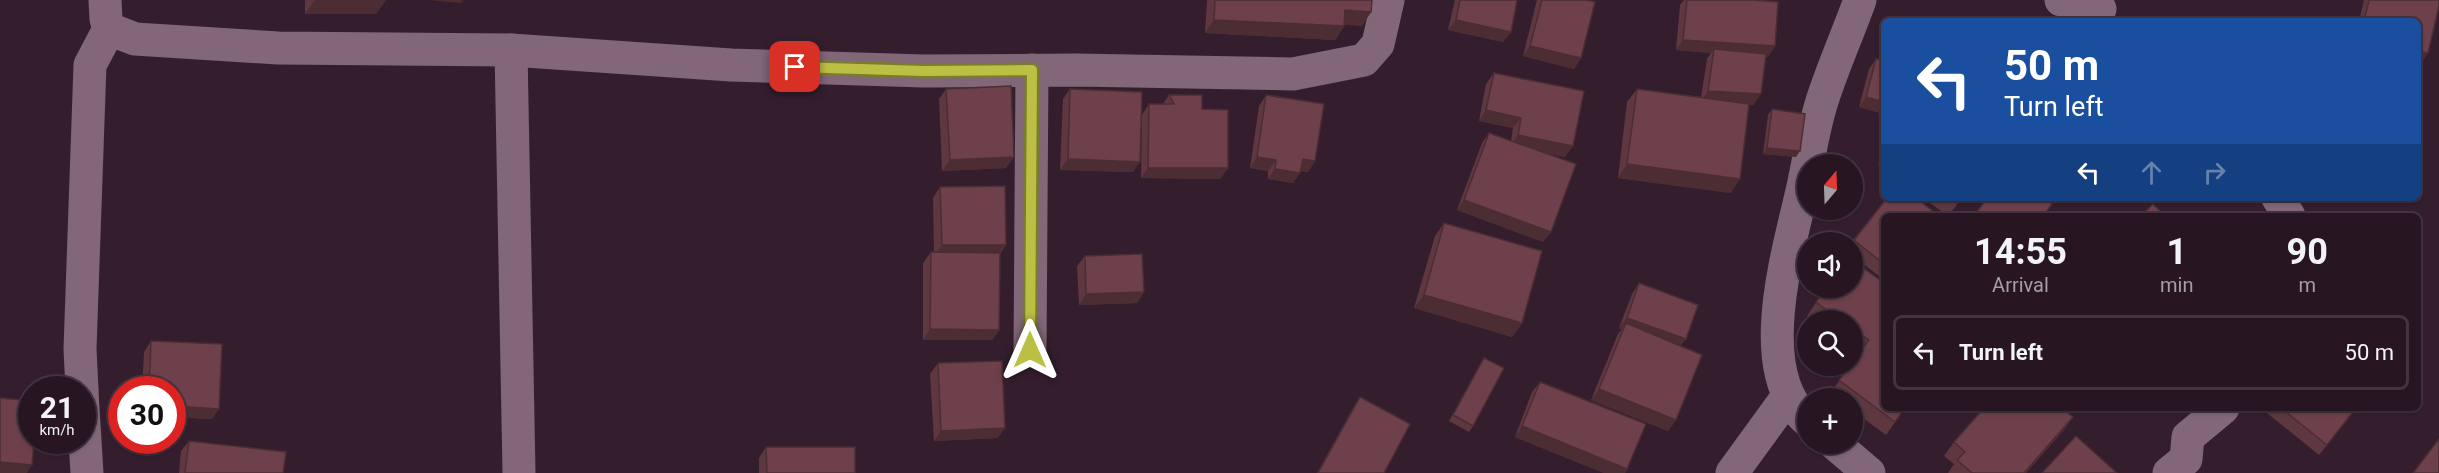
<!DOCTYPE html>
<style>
body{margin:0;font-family:Roboto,sans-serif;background:#2f1f2a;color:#f1f3f6;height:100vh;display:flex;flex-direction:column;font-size:22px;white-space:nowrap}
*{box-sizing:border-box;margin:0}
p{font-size:20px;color:#a49fa5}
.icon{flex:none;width:33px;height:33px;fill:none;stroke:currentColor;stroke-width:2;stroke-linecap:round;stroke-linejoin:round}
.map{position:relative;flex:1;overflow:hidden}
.drawer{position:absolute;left:1881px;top:213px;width:540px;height:198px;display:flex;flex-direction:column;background:#271622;border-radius:9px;box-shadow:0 2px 4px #0004,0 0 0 2px #433540}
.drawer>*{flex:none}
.hud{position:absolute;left:1881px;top:18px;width:540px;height:183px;border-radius:9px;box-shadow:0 2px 4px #0004,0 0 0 2px #433540;background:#1a4fa0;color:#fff;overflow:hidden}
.needle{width:39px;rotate:19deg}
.controls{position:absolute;left:1797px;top:154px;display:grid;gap:12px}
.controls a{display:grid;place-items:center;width:66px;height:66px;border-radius:50%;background:#271622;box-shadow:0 2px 4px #0004,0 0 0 2px #433540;font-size:30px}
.speed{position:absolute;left:18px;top:376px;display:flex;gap:12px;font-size:30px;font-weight:700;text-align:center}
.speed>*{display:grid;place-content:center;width:78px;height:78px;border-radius:50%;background:#271622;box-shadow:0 2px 4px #0004,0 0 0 2px #433540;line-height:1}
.speed small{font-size:15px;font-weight:400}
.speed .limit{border:9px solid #d22;background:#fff;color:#111}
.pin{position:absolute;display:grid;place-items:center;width:51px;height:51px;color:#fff;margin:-26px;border-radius:12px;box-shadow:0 3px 9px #0006}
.me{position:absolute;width:66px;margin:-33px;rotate:0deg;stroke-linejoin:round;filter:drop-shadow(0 0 4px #0008)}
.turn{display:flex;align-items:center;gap:21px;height:126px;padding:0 24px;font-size:27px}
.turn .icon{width:78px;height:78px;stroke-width:2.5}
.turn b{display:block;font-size:42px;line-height:51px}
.lanes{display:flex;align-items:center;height:57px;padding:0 24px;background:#0003;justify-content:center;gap:30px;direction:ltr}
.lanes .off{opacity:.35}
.eta{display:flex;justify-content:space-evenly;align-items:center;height:102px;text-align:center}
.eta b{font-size:36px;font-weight:700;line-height:42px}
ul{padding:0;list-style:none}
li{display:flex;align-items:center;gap:18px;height:75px;margin:0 12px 9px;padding:0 12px;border:3px solid #433540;border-radius:9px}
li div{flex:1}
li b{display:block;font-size:22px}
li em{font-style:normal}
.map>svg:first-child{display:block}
</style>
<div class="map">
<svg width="2439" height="473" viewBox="0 0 2439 473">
<rect width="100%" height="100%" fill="#341e2e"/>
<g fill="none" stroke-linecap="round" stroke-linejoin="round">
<g stroke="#816778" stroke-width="33">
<polyline points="105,0 106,19 109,29 135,39 278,48 511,50 731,65 924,71 1076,70 1293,74 1364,60 1378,44 1388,0"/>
<polyline points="2061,0 2100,9"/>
<polyline points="511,50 519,473"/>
<polyline points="2278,198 2289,216"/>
<polyline points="1030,350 1032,70"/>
<polyline points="82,390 80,349 90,65 109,29"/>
<polyline points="82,392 87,473"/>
<path d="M1808 421C1751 373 1788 253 1802 191 1809 160 1813 128 1823 98 1834 65 1848 33 1860 0"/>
<polyline points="1835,444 1869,473"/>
<polyline points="1732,473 1788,396"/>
<polyline points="2169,473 2186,459 2188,437 2223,408"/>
</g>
</g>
<g fill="#5e3740">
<polygon points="305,0 385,0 385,1 376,14 305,14"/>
<polygon points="1207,0 1372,0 1371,12 1362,26 1344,24 1344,26 1335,40 1205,33"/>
<polygon points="1455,0 1517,0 1511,32 1503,42 1448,30"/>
<polygon points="1537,0 1586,0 1581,58 1574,69 1523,56"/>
<polygon points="1684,0 1753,0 1775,46 1768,57 1766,57 1761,94 1753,105 1749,105 1731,193 1618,178 1627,102 1637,89 1701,97 1707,59 1711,53 1676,50 1680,5"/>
<polygon points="2364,0 2439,0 2421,64 2418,63 2418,21 2359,21"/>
<polygon points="1876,59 1884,114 1859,107 1869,69"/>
<polygon points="1494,73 1565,157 1544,153 1551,232 1543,242 1457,210 1482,143 1489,133 1511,141 1513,128 1479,121 1486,84"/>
<polygon points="946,89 1006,168 942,171 939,99"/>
<polygon points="1070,89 1142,115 1149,104 1163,104 1169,95 1202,109 1228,168 1220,179 1141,178 1142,116 1133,172 1060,170 1063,99"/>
<polygon points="1266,95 1315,161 1308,172 1301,171 1293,183 1268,179 1268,171 1250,168 1259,106"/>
<polygon points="1772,109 1796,157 1763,154 1768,115"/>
<polygon points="1884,156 1884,169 1878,165"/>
<polygon points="940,187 1006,245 1000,254 999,330 992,340 923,340 923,263 931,252 934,252 933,198"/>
<polygon points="1887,198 1884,216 1884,280 1852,255 1852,243 1851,243"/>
<polygon points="1923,198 1962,198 1948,216"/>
<polygon points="1444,223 1522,323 1512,337 1414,308 1435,236"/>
<polygon points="1085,256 1144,292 1137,303 1079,305 1077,266"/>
<polygon points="1639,283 1681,346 1676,420 1668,431 1591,400 1618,334 1622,329 1619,328 1632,294"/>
<polygon points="1884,283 1905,408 1886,435 1852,410 1852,399 1837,399 1830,394 1859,353 1852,349 1852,321 1814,321 1807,316 1826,288"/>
<polygon points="151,341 212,419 172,417 172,390 142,390 144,352"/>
<polygon points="1484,358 1473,426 1469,432 1449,421 1480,364"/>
<polygon points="938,363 998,438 934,441 930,374"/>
<polygon points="1540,382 1627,469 1625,473 1604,473 1515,437 1532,392"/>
<polygon points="1360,397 1384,473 1317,473 1353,408"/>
<polygon points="2263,408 2357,408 2319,455 2262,409"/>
<polygon points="2073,417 2063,431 2026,473 1948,473 1954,464 1944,456 1954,442"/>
<polygon points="189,441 283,473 179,473 181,451"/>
<polygon points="766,447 855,473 759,473 759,458"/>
</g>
<g fill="#4c2d34">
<polygon points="315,0 385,1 376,14 305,14"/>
<polygon points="428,0 463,0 461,3"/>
<polygon points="1345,10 1371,12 1362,26 1336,24"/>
<polygon points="1214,20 1344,26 1335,40 1205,33"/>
<polygon points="1456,20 1511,32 1503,42 1448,30"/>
<polygon points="1683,40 1775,46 1768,57 1713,53 1714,49 1711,53 1676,50"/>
<polygon points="1530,46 1581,58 1574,69 1523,56"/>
<polygon points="2418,51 2428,53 2421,64 2418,63"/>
<polygon points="1708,91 1761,94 1753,105 1701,101"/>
<polygon points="1866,97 1884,102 1884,114 1859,107"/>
<polygon points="1486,110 1521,118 1513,128 1479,121"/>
<polygon points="1518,135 1573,146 1565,157 1510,146"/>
<polygon points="1767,148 1800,151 1796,157 1763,154"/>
<polygon points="1014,157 1006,168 942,171 950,160"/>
<polygon points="1257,157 1276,160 1268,171 1250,168"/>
<polygon points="1068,159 1140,162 1133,172 1060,170"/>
<polygon points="1303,159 1315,161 1308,172 1296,170"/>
<polygon points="1627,164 1740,179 1731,193 1618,178"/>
<polygon points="1148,168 1228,168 1220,179 1141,178"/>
<polygon points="1275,169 1300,173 1293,183 1268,179"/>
<polygon points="1464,200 1551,232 1543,242 1457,210"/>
<polygon points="942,245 1006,245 999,255 934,256"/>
<polygon points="1144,292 1137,303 1079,305 1086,294"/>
<polygon points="1424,295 1522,323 1512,337 1414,308"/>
<polygon points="1627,318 1686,339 1678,350 1626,323 1622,329 1619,328"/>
<polygon points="930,329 999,330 992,340 923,340"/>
<polygon points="1599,389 1676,420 1668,431 1591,400"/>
<polygon points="172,406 219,409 212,419 172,417"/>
<polygon points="2073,417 2063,431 2026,473 2024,473"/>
<polygon points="1522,426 1627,469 1625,473 1604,473 1515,437"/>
<polygon points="1005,428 998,438 934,441 941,431"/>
<polygon points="0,462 32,465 27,473 0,473"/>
</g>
<g fill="#6d404b" stroke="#4c2d34" stroke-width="1.5">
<polygon points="315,0 385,0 385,1"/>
<polygon points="1215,0 1372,0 1371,12 1345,10 1344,26 1214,20"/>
<polygon points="1460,0 1517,0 1511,32 1456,20"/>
<polygon points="1542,0 1586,0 1595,2 1581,58 1530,46"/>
<polygon points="1687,0 1753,0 1778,2 1775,46 1683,40"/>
<polygon points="2369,0 2439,0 2439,6 2428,53 2418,51 2418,21 2364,21"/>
<polygon points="1714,49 1766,54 1761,94 1708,91"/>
<polygon points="1876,59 1884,61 1884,102 1866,97"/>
<polygon points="1494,73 1584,91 1573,146 1518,135 1521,118 1486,110"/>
<polygon points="1011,86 1014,157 950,160 946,89"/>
<polygon points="1070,89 1142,92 1140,162 1068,159"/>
<polygon points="1637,89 1749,104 1740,179 1627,164"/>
<polygon points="1169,95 1202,95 1202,109 1228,110 1228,168 1148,168 1149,104 1174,104"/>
<polygon points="1266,95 1324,104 1315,161 1303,159 1300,173 1275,169 1276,160 1257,157"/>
<polygon points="1772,109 1805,114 1800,151 1767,148"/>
<polygon points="1489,133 1576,164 1551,232 1464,200"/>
<polygon points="1005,186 1006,245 942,245 940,187"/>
<polygon points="1887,198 1916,198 1939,216 1884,216 1884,264 1854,240"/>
<polygon points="1950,198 1961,198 1957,203"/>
<polygon points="1987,198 2043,198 2052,204 2043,216 1974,216"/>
<polygon points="2153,204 2165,216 2141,216"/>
<polygon points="1444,223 1542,251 1522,323 1424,295"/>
<polygon points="931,252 1000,253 999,330 930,329"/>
<polygon points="1142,254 1144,292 1086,294 1085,256"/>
<polygon points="1852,260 1884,283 1884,408 1905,408 1895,422 1839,380 1850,366 1852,366 1852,362 1869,340 1852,329 1852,321 1842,321 1816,302 1826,288 1852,288"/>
<polygon points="1639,283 1698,305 1686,339 1627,318"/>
<polygon points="1626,323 1702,355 1676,420 1599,389"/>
<polygon points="151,341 222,344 219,409 172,406 172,390 149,390"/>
<polygon points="1484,358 1504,368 1473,426 1453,415"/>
<polygon points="1002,361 1005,428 941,431 938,363"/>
<polygon points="1540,382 1646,424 1627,469 1522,426"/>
<polygon points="1360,397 1410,424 1384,473 1318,473"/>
<polygon points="0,398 32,401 32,441 34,441 32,465 0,462"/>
<polygon points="1984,408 2062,408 2073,417 2024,473 1972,473 1957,460 1965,452 1954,442"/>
<polygon points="2281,408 2356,408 2327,445"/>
<polygon points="2076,436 2117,473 2042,473"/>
<polygon points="2439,439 2439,473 2413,473"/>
<polygon points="189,441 286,452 283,473 185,473"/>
<polygon points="766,447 855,447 855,473 767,473"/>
</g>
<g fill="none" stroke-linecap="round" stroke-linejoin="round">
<g stroke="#7a7d2c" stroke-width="15">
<polyline id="route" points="795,67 924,71 1032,70 1030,350"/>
</g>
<use href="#route" stroke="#bbc044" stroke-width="10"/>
</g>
</svg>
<div class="controls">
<a><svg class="needle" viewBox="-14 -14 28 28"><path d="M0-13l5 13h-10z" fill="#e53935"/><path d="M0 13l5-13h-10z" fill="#a49fa5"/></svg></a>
<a><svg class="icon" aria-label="sound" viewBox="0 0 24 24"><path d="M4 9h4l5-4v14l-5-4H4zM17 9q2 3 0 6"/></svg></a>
<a><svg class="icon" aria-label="search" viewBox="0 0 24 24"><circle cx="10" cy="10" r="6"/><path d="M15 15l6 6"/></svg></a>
<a>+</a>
</div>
<div class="speed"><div>21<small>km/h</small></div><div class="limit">30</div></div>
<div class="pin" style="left:795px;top:67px;background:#d93025"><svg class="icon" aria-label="arrive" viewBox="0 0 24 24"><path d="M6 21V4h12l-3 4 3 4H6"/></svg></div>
<svg class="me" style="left:1030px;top:350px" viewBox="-20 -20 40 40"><path d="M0-17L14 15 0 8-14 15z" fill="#bbc044" stroke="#fff" stroke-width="4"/></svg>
<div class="hud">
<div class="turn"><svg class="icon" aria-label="left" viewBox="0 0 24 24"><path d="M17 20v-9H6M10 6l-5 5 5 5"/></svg><div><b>50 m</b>Turn left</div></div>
<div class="lanes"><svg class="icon" aria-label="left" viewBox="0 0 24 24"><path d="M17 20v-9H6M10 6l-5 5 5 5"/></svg><svg class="icon off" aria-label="ahead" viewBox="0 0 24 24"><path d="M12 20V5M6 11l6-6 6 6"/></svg><svg class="icon off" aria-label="right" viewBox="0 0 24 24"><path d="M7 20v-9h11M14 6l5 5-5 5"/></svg></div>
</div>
<section class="drawer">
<div class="eta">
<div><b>14:55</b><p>Arrival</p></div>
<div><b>1</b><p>min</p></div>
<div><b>90</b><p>m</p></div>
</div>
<ul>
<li><svg class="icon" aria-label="left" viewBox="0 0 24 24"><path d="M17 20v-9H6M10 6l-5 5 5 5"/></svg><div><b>Turn left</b></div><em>50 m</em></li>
</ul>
</section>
</div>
